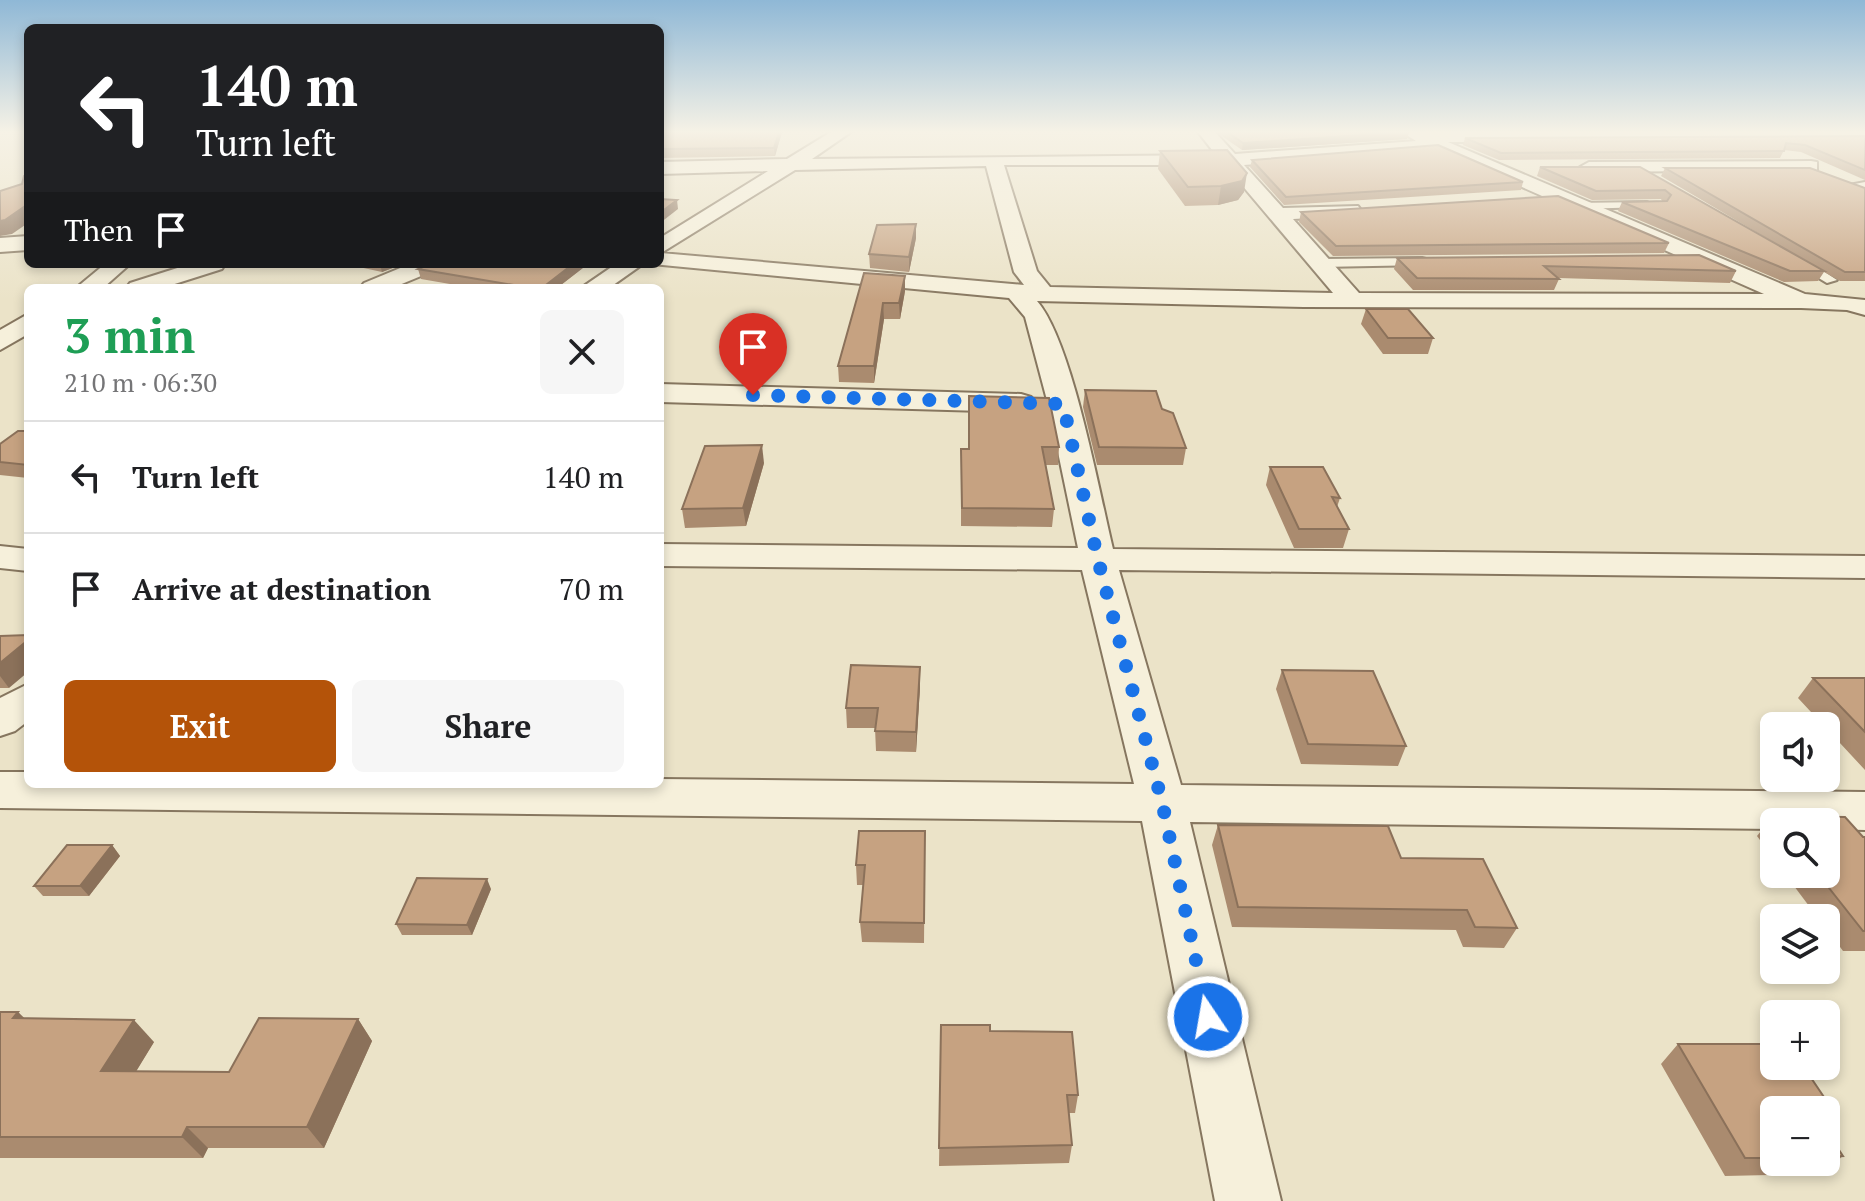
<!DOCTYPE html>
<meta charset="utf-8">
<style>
body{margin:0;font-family:"PT Serif",serif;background:#f6f6f6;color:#202124;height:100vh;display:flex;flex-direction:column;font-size:30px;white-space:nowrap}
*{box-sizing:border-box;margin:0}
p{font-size:26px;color:#757577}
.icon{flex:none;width:44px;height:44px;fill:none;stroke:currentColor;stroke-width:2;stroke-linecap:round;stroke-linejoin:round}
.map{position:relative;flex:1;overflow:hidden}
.drawer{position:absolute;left:24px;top:284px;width:640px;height:504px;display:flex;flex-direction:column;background:#fff;border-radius:12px;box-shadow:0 4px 12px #0003}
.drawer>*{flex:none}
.guide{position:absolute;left:24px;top:24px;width:640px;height:244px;border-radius:12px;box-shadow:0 4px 12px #0003;background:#202124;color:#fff;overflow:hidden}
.buttons{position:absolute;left:1760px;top:712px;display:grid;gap:16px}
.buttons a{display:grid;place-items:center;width:80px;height:80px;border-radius:12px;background:#fff;box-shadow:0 4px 12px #0003;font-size:40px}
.pin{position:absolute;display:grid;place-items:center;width:68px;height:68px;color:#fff;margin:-82px -34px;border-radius:50% 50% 50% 0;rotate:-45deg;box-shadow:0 0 8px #0007}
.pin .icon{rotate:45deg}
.me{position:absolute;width:88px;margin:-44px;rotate:348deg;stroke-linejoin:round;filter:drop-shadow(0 0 6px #0008)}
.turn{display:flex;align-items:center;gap:28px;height:168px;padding:0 40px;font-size:36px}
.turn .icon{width:104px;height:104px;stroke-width:2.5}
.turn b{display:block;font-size:56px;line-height:68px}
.then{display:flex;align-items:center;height:76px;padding:0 40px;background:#0003;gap:16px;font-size:30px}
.round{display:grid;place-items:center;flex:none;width:84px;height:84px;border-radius:12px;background:#f6f6f6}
.headline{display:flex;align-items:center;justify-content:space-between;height:136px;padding:0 40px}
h1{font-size:48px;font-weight:700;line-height:60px;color:#1e9e55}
.action{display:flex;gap:16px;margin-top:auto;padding:16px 40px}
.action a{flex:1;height:92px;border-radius:12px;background:#b45309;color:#fff;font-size:32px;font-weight:700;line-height:92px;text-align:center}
.action a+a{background:#f6f6f6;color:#202124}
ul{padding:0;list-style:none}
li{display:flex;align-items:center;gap:24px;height:112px;padding:0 40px;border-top:2px solid #e0e0e0}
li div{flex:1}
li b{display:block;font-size:30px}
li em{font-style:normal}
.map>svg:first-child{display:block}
</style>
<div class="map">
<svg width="1865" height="1201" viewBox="0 0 1865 1201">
<rect width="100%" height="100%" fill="#ebe3c8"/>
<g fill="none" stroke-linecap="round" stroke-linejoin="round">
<g stroke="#86765f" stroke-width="4">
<g id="service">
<polygon points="1865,182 1865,188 1849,185"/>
<polygon points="1647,202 1652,205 1651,207 1574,209 1569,206 1574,203"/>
<polygon points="1422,258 1426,259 1426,265 1320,267 1314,263 1320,259"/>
<polygon points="1797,259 1805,259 1837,280 1827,283 1797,265"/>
</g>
</g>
<g stroke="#86765f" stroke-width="4">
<g id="minor">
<path d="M831 132H851L812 159 1216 155 1198 132H1215L1235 154 1416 141 1402 132H1865V140L1448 142 1805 294 1865 300V315L1847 310 1801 308 1304 307 1037 301C1072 341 1099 491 1113 549L1865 556V578L1119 570 1181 785 1865 792V830L1826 829V822H1774V829L1190 822 1281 1201H1215L1142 821 0 808V772H28V784H660V779L1134 784 1082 570 660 566V544L1078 548 1048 404 1025 317 1009 298 652 264H660V238L768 171 660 174V162L787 159ZM1436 149 1764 294 1359 293 1293 219 1351 216 1361 210 1358 206 1283 208 1244 165ZM1004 165H1225L1333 293 1050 287 1037 271ZM986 166 1014 272 1024 285 661 253 795 170Z"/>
<polygon points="1811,161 1817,162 1817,170 1589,172 1580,167 1589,162"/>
<polygon points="28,236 28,250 0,252 0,238"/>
<polygon points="105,264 130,264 103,288 76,288"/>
<polygon points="190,264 225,264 222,269 162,288 126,288 130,283"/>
<polygon points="410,264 441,264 438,269 392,288 360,288 364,283"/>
<polygon points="616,264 643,264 609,288 581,288"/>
<polygon points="28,314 28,334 0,350 0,330"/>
<polygon points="660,384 1021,394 1031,397 1036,403 1031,409 1021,412 660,402"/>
<polygon points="0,546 28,549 28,571 0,568"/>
<polygon points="28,684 28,721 15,731 0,736 0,698"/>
</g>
</g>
<use href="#service" fill="#f6f0db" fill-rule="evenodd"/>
<use href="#minor" fill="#f6f0db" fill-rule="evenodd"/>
</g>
<g fill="#aa8b6f">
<polygon points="660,132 782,132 775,156 660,158"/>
<polygon points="1216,132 1409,132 1407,139 1242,150"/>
<polygon points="1865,136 1865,180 1801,152 1784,150 1780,158 1499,160 1463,145 1465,138"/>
<polygon points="1160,151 1244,192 1238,200 1218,205 1185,206 1158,169"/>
<polygon points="1252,160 1523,182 1521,190 1284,205 1250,167"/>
<polygon points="1540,167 1640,167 1790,252 1661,176 1665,168 1865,188 1865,281 1840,281 1824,272 1818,281 1784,282 1618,211 1622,202 1662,201 1661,199 1592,200 1537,176"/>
<polygon points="1301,212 1669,243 1664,253 1333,256 1299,222"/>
<polygon points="916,238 909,272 870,268 869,254"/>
<polygon points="1397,258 1736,271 1730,283 1558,278 1559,279 1554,290 1413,290 1394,269"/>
<polygon points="345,264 403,264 382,272"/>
<polygon points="588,264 557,288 473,288 421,279 418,269"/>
<polygon points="864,273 905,276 905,291 900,319 884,319 874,383 839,382 838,366"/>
<polygon points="1366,309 1433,338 1428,354 1383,354 1361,324"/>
<polygon points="1085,390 1162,409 1186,448 1183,465 1097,465 1083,407"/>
<polygon points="28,431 28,478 0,475 0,444"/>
<polygon points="1059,447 1058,465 1046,465 1054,509 1052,527 961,526 961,467 969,449"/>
<polygon points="764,463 746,526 685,528 682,509"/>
<polygon points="1270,467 1340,498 1337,507 1349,529 1343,548 1294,548 1266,485"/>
<polygon points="0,636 9,688 0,688"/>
<polygon points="1282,670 1406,746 1398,766 1301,764 1276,689"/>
<polygon points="1813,678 1865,678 1865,770 1826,728 1826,726 1824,726 1798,698"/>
<polygon points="920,687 916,752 876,751 875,728 847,728 846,708"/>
<polygon points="1773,816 1845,817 1863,837 1865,837 1865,951 1843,951 1826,928 1826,918 1818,918 1785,874 1826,874 1826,822 1774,822 1774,859 1757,836"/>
<polygon points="1218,825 1401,858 1517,928 1504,948 1463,947 1456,930 1232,927 1212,845"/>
<polygon points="925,831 924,943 862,942 860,922 863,885 857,885 856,865"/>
<polygon points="112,845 120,856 89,896 43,896 34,886"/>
<polygon points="491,889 472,935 402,935 396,924"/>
<polygon points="0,1012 18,1012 24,1019 154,1042 136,1071 229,1072 358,1019 372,1041 324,1148 208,1148 203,1158 0,1158"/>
<polygon points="941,1025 990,1031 1078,1095 1075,1113 1069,1113 1072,1145 1069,1163 939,1166"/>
<polygon points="1678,1044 1830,1106 1826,1110 1774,1110 1774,1162 1826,1162 1826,1130 1843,1156 1821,1174 1725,1176 1661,1064"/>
</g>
<g fill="#8b715a">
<polygon points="779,132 782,132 775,156 774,148"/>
<polygon points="1409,132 1407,139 1242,150 1243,143"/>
<polygon points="1247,173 1244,192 1238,200 1218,205 1221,186"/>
<polygon points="677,200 678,209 660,223 660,213"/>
<polygon points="28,204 28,223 12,234 0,236 0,221"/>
<polygon points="916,224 916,238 909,272 909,257"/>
<polygon points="380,264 403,264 382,272"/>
<polygon points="573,264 588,264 557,288 542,288"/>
<polygon points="905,276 905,291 900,319 899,303"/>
<polygon points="883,303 884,319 874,383 874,366"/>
<polygon points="762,445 764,463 746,526 743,508"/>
<polygon points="28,640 28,672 9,688 0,676 0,663"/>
<polygon points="920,667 920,687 916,752 916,732"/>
<polygon points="112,845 120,856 89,896 80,886"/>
<polygon points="487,879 491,889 472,935 467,925"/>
<polygon points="18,1012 41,1034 13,1018"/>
<polygon points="358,1019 372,1041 324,1148 307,1127"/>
<polygon points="134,1020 154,1042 123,1093 101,1071"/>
<polygon points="187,1127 208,1148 203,1158 182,1137"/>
</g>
<g fill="#c6a281" stroke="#8b715a" stroke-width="2">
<polygon points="660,132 779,132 774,148 660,149"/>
<polygon points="1227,132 1403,132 1243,143"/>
<polygon points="1865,136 1865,170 1805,145 1786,143 1784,151 1501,153 1465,138"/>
<polygon points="1438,145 1523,182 1286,197 1252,160"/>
<polygon points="1227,150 1247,173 1242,181 1221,186 1188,187 1160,151"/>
<polygon points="1540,167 1640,167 1824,271 1790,271 1622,202 1667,201 1671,195 1665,190 1596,191"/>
<polygon points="1665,168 1810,168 1865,188 1865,272 1845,272"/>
<polygon points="28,174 28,204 5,220 0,221 0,191 22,184 24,176"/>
<polygon points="1558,196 1669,243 1336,246 1301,212"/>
<polygon points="660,199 677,200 660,213"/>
<polygon points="916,224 909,257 869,254 877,225"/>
<polygon points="1699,255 1736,271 1544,266 1559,279 1417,278 1397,258"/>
<polygon points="430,264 573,264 542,288 531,288 418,269"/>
<polygon points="864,273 905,276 899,303 883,303 874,366 838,366"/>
<polygon points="1366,309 1408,309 1433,338 1388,338"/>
<polygon points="1085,390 1156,391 1162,409 1173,413 1186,448 1099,447"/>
<polygon points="969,396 1049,398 1059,447 1042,447 1054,509 962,508 961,449 969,449"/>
<polygon points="18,431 28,431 28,465 0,462 0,444"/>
<polygon points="762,445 743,508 682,509 705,446"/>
<polygon points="1270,467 1323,467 1340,498 1332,497 1349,529 1299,529"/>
<polygon points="28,635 28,640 0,663 0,636"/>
<polygon points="851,665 920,667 916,732 875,731 878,708 846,708"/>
<polygon points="1282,670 1373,671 1406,746 1308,744"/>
<polygon points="1813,678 1865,678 1865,732"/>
<polygon points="1773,816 1845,817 1863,837 1865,837 1865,931 1863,931 1818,874 1826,874 1826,822 1778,822"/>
<polygon points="1218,825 1388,826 1401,858 1483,859 1517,928 1475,927 1467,910 1238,907"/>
<polygon points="859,831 925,831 924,923 860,922 865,865 856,865"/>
<polygon points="67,845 112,845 80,886 34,886"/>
<polygon points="417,878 487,879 467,925 396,924"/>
<polygon points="0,1012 18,1012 13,1018 134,1020 101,1071 229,1072 259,1018 358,1019 307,1127 187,1127 182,1137 0,1137"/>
<polygon points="941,1025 990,1025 990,1031 1072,1032 1078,1095 1067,1095 1072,1145 939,1148"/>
<polygon points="1678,1044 1774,1044 1774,1066 1803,1066 1830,1106 1811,1106 1813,1110 1774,1110 1774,1158 1745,1158"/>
<polygon points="1826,1130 1843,1156 1826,1157"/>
</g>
<linearGradient id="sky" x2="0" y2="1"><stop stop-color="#8fb8d6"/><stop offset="0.44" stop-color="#f6f2e6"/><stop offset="1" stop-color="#f6f2e6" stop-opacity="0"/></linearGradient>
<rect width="1865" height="300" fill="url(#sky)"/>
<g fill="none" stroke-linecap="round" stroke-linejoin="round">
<polyline stroke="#1a73e8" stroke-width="14" stroke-dasharray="0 25.2" points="753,395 1063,404 1098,560 1162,802 1208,1017"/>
</g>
</svg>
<div class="buttons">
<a><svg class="icon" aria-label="sound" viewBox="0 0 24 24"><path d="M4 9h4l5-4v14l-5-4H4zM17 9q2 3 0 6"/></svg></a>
<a><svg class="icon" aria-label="search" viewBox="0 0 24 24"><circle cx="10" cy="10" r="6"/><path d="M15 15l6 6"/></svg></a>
<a><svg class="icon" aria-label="layers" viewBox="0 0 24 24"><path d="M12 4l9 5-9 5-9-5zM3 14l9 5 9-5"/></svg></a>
<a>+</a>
<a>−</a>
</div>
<div class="pin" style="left:753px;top:395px;background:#d93025"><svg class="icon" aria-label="arrive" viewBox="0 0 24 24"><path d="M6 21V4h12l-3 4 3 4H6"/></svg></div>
<svg class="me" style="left:1208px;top:1017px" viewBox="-20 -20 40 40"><circle r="17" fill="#1a73e8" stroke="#fff" stroke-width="3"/><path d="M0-11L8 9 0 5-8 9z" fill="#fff"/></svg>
<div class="guide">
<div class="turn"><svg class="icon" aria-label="left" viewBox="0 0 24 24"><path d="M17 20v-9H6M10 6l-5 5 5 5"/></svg><div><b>140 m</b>Turn left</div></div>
<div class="then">Then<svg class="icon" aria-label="arrive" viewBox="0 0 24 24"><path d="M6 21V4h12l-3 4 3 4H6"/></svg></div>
</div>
<section class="drawer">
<div class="headline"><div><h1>3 min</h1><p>210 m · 06:30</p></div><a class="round"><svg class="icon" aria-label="close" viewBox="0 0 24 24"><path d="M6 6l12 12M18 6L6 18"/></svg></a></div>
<ul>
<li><svg class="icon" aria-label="left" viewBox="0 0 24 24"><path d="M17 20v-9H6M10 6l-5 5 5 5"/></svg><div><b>Turn left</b></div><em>140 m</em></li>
<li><svg class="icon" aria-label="arrive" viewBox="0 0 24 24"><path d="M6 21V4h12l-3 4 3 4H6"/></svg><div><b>Arrive at destination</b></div><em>70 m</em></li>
</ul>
<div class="action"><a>Exit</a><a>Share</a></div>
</section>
</div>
